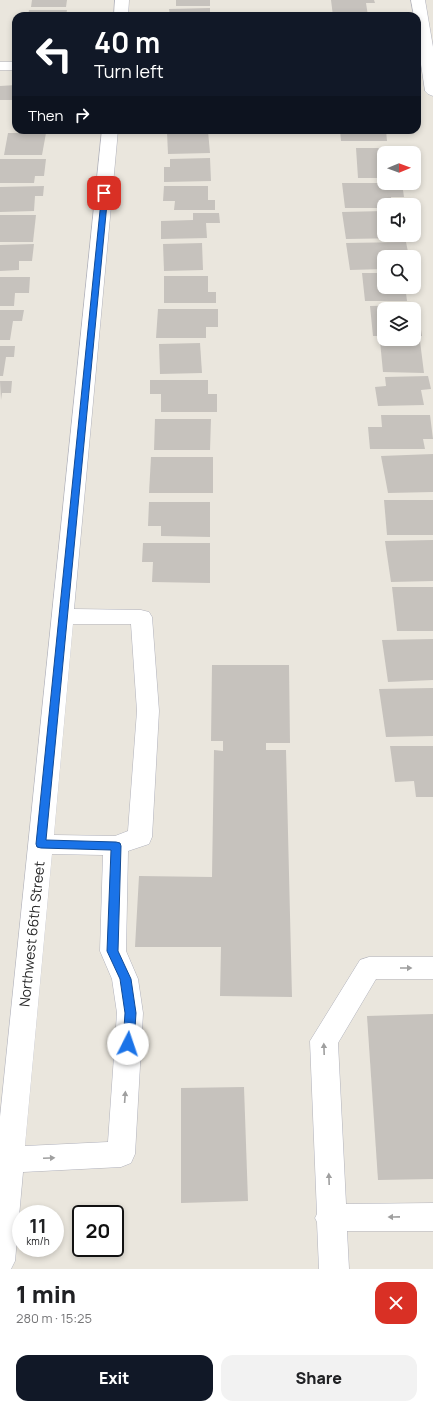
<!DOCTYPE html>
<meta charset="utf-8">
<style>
body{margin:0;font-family:Manrope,sans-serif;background:#f2f2f2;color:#202124;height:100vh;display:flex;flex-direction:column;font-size:15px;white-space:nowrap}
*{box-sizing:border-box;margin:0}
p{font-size:13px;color:#757577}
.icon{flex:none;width:22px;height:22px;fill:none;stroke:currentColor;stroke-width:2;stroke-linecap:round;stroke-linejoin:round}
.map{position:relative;height:1269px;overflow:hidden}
.drawer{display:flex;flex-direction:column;background:#fff;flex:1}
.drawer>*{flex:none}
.hud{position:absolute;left:12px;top:12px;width:409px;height:122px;border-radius:12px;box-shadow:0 2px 6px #0003;background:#111827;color:#fff;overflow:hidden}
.needle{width:26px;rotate:89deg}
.controls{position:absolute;left:377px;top:146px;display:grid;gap:8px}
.controls a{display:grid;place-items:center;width:44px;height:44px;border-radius:8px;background:#fff;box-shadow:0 2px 6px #0003;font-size:20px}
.speed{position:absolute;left:12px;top:1205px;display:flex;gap:8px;font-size:20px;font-weight:700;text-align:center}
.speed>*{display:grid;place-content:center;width:52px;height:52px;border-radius:50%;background:#fff;box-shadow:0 2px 6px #0003;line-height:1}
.speed small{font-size:10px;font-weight:400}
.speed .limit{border:2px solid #111;border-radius:6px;background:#fff;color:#111}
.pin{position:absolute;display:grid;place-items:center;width:34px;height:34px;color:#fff;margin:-17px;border-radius:8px;box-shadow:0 2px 6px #0006}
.me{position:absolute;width:44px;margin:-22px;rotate:4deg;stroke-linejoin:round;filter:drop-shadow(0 0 3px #0008)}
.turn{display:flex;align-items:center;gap:14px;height:84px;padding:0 16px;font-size:18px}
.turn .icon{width:52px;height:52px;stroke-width:2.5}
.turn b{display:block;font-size:28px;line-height:34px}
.then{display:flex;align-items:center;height:38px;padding:0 16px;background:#0003;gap:8px;font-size:15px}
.round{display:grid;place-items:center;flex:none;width:42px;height:42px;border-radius:12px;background:#f2f2f2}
.overview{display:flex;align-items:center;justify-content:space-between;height:68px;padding:0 16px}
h1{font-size:24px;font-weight:800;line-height:30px}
.action{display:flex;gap:8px;margin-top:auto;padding:8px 16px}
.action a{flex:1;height:46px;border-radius:12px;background:#111827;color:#fff;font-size:16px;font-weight:800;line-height:46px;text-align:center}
.action a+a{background:#f2f2f2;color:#202124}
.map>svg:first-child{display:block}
</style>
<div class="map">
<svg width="433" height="1269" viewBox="0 0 433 1269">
<rect width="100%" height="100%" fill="#eae6dd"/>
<g fill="#c6c2bd">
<polygon points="32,0 67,0 66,7 31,7"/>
<rect x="176" y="0" width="34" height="6"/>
<polygon points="331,0 374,0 375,3 366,3 368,16 333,16"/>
<polygon points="210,8 210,16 170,16 169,9"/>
<polygon points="29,10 67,10 66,16 28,16"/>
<polygon points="16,85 16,100 0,100 0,86"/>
<polygon points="340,130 386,130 387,141 341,141"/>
<polygon points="208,131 210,153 168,154 167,132"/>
<polygon points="8,133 46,133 42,155 4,155"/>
<polygon points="356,148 395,148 396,153 384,153 384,178 358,178"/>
<polygon points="210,158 211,181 164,182 164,167 170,167 170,159"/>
<polygon points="0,159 46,159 44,176 35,176 34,183 0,183"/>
<polygon points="342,183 402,183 404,197 391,197 392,205 384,205 384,208 345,208"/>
<polygon points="44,186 43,196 35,196 34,211 0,212 0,187"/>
<polygon points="164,186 208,186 208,200 215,200 215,210 174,210 175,201 163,201"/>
<polygon points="384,211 384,235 403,235 404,238 346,239 342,212"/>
<polygon points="193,213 219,213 220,223 206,223 207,238 161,239 161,221 193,220"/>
<polygon points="0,215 36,215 33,242 0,242"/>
<polygon points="406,242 409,257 384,257 384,269 350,270 346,243"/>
<polygon points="202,243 203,270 164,271 163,244"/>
<polygon points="34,244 32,261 19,261 19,270 0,271 0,245"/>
<polygon points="362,273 384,273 384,287 414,287 415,283 416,293 406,293 407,301 365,301"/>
<polygon points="164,276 208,276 208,292 216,292 216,303 164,303"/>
<polygon points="0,277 30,277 29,293 15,293 14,306 0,306"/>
<polygon points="417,305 422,336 414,336 414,309 384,309 384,336 373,336 370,306"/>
<polygon points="158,309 218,309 218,327 206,327 206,338 156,338"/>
<polygon points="0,310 24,310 22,321 13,321 10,340 0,340"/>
<polygon points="380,341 420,341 424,373 383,372"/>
<polygon points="200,343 202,373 160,374 159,344"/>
<polygon points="0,346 15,346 14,357 6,357 3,376 0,376"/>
<polygon points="428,376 431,389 421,390 424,405 378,406 375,387 386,386 385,377"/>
<polygon points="150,380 208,380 208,394 217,394 217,412 161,412 161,394 150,394"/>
<polygon points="0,381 12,381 11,393 2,393 1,400"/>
<polygon points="381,415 430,415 433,439 423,439 425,449 370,449 368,427 382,427"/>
<polygon points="155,419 211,419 210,450 154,450"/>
<polygon points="433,454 433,492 388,493 381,456"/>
<polygon points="151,457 213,457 213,493 149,493"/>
<polygon points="384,500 433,500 433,535 387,535"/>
<polygon points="149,502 210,502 210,537 161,536 161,526 148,526"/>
<polygon points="433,540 433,581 391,582 385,541"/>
<polygon points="143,543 210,543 210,583 152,582 153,562 142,562"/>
<polygon points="392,587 433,587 433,631 397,631"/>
<polygon points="433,639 433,680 388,682 382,640"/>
<polygon points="212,665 289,665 290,743 266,743 266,750 286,750 292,997 220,996 221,947 135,947 139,876 212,877 214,750 223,751 223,741 211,741"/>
<polygon points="433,688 433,736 386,737 379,689"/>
<polygon points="390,746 433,746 433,797 416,797 414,781 395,782"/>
<polygon points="433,1014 433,1179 378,1180 367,1016"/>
<polygon points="244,1087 248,1201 181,1203 181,1088"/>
</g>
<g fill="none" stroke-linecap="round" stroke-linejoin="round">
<g stroke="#b1b2bc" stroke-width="1">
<g id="minor">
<polygon points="115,0 129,0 128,16 114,16"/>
<polygon points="411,0 425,0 433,47 433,96 428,94 425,91 417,38 417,16 414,16"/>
<rect x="0" y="62" width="16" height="8"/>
<path d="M102 130H118L74 609 141 610 149 612 152 617 159 711 152 837 149 844 128 851 126 951 138 979 143 1013 135 1154 131 1163 121 1167 23 1172 15 1261 11 1269H0V1117ZM73 624H131L137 711 128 831 115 836 54 835ZM52 854 103 855 100 951 112 979 117 1013 108 1142 25 1146Z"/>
<polygon points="369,957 433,957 433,979 376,979 338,1043 346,1204 433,1203 433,1231 347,1231 349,1269 319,1269 317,1222 315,1218 317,1214 310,1041 360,960"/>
</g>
</g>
<use href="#minor" fill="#fff" fill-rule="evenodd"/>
</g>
<defs><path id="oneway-solid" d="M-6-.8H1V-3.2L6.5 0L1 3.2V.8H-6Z"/></defs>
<g fill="#9f9f9f">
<use href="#oneway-solid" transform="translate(406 968)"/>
<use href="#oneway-solid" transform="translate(324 1049) rotate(-92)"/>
<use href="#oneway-solid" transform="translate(125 1097) rotate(-86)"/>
<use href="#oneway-solid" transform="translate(49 1158) rotate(-3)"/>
<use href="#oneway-solid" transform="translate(329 1179) rotate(-92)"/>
<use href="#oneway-solid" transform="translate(394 1217) rotate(179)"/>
</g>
<polygon fill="#1a73e8" stroke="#114b97" points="102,191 108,193 46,840 116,842 120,843 121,846 118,951 131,979 136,1013 134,1044 132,1047 128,1049 124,1047 123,1044 125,1013 120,979 107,951 111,850 41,848 37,847 36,844"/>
<g text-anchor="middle" stroke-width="3.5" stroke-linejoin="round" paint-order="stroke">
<g font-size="14" fill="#2a2a2a" stroke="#fff">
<text transform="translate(32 934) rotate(-84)" y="5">Northwest 66th Street</text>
</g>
</g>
</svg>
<div class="controls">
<a><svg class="needle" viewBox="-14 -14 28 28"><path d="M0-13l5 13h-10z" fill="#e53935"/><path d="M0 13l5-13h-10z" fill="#757577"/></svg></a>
<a><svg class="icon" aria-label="sound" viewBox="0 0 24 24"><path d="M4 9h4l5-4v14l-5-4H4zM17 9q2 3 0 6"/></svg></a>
<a><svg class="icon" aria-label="search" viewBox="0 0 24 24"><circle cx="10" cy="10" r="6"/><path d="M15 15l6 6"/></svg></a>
<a><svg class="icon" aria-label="layers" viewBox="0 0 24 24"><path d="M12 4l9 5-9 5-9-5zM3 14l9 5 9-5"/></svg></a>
</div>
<div class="speed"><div>11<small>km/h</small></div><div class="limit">20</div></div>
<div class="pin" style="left:104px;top:193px;background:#d93025"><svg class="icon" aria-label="arrive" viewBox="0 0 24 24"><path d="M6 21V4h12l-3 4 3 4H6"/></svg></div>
<svg class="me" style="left:128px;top:1044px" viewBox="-20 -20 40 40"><circle r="19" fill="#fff"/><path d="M0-13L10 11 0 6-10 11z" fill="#1a73e8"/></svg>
<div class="hud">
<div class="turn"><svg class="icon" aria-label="left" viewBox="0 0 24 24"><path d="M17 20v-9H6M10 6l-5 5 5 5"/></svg><div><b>40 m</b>Turn left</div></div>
<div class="then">Then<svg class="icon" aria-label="right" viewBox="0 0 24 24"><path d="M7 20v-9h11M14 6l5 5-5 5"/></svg></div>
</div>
</div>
<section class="drawer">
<div class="overview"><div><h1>1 min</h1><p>280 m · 15:25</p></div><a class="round" style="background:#d93025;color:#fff"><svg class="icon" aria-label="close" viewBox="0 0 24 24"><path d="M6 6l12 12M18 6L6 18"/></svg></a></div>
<div class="action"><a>Exit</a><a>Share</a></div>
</section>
